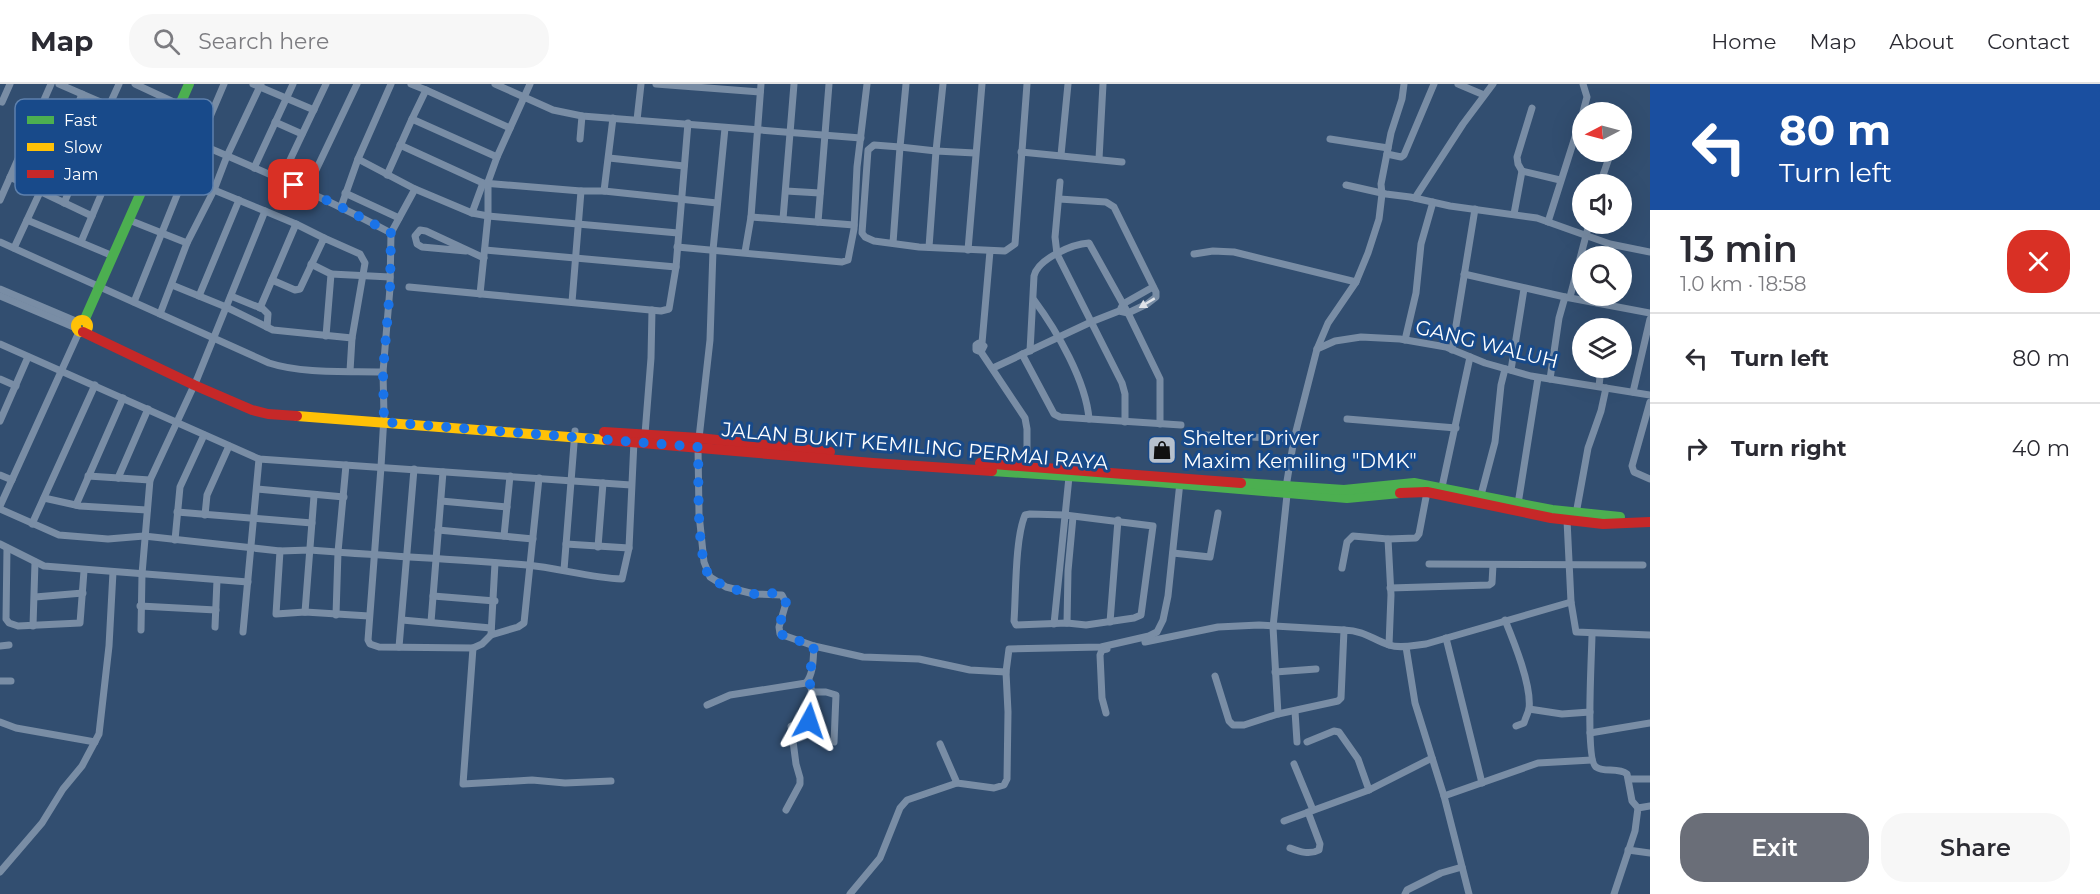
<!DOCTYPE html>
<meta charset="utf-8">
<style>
body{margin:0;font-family:Montserrat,sans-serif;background:#f7f7f7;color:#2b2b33;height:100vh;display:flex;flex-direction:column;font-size:22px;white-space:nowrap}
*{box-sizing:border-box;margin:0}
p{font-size:20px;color:#7c7c81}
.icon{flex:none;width:33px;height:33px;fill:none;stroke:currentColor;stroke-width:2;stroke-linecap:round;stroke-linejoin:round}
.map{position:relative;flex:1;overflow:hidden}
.details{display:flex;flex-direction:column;background:#fff;width:450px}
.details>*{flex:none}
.guide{background:#1a4fa0;color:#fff;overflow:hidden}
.needle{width:39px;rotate:264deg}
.fabs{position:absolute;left:1572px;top:18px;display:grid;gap:12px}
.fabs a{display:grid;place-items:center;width:60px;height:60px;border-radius:50%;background:#fff;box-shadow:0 6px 24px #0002;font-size:30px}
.pin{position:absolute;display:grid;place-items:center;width:51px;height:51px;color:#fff;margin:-26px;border-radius:12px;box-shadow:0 3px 9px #0006}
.me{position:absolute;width:66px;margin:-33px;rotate:5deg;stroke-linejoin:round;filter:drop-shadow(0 0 4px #0008)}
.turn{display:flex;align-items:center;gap:21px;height:126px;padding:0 30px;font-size:27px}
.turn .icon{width:78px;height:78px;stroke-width:2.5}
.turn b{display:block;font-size:42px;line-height:51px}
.round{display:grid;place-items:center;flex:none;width:63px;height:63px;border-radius:24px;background:#f7f7f7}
.head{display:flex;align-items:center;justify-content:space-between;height:102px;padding:0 30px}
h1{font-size:36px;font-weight:600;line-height:45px}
.primary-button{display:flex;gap:12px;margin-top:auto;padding:12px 30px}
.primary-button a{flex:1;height:69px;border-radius:24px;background:#6a6e78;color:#fff;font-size:24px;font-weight:600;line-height:69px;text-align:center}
.primary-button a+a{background:#f7f7f7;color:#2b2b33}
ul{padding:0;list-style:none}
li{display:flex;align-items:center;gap:18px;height:90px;padding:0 30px;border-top:2px solid #e1e1e2}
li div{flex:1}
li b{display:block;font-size:22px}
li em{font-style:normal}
header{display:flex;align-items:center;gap:36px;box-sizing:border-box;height:84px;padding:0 30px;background:#fff;border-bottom:2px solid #e1e1e2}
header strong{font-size:28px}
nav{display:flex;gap:33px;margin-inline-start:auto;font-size:21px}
.search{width:420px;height:54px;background:#f7f7f7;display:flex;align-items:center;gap:15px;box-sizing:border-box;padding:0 21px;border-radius:24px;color:#7c7c81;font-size:22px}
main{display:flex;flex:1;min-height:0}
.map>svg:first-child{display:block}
</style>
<header>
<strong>Map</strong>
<div class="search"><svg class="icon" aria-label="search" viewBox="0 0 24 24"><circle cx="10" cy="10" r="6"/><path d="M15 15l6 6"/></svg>Search here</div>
<nav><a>Home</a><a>Map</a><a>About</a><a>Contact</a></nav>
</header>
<main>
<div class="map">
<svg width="1650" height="810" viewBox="0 0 1650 810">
<rect width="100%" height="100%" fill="#324e70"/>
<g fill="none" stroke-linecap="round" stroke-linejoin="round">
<g stroke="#798da5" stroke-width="7">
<path d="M59 0C170 49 284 92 391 149"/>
<polyline points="135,0 180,21"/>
<polyline points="253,0 314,26"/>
<polyline points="411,0 426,6 412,35 497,73"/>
<polyline points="495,0 553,26 582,32 861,54"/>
<polyline points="656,0 760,8"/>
<polyline points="906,0 900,63 936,67 943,0"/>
<polyline points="1458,0 1484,11"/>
<polyline points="1583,0 1587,13 1583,28"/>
<polyline points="426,6 510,44"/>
<polyline points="2,18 10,0"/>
<polyline points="109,22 119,0"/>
<polyline points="1532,24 1517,73 1518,80 1522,87 1560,96"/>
<polyline points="637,36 641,0"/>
<polyline points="71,38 82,10"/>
<polyline points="275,38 302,50"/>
<polyline points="725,44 713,166 710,256 698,363 699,430 704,478 710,493 726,503 754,510 782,511 786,519 779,543 780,550 814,562"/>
<polyline points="580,55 582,32"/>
<polyline points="1330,55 1388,64"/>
<polyline points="122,61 156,76"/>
<polyline points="400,61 483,99 581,107"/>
<polyline points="21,67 76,93"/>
<polyline points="1021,68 1122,78"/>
<polyline points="1387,70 1401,73 1404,71 1434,0"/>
<polyline points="1061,71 1068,0"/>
<polyline points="609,74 684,82"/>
<polyline points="358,75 415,105"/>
<polyline points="1099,75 1103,0"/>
<polyline points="52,81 71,38 122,61 81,158"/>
<polyline points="254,84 293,0"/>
<polyline points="387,91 412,35"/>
<polyline points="10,93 92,132"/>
<polyline points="281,95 326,0"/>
<polyline points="1060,98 1055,153 1057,170 1122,299 1125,310 1125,338"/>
<polyline points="1600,100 1611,68"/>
<polyline points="1346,101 1386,110 1410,113 1450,122 1537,134 1610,160 1650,168"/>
<polyline points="214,106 227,72 261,0"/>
<polyline points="306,107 357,0"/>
<polyline points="604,107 613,34"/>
<polyline points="786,107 820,109"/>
<polyline points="345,109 399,134"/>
<polyline points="1415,114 1463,40 1493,0"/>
<polyline points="0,116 51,0"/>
<polyline points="64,119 94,49"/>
<polyline points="341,123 358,75 391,0"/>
<polyline points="265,127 296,140"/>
<polyline points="472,129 483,99"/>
<polyline points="1514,130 1522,87"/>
<polyline points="751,133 854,141"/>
<polyline points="783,135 794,0"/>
<polyline points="27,136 40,108"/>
<polyline points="129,136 187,159"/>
<polyline points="818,138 829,0"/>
<polyline points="1548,138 1582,31"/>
<path d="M0 158 269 279C303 290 348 287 383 288"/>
<polyline points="893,159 900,63 874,61 868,66 862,149 865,153 874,157 919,163 1005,167 1015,160 1027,0"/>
<polyline points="677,163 842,178 848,176 854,145 857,83 867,0"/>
<polyline points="929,163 936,67 975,69"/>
<polyline points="14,164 27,136 113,172"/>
<polyline points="485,166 676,183"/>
<polyline points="968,166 982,0"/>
<polyline points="466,167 422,163 417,160 415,152 420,146 426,147 484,174"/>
<polyline points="745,168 751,133 761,0"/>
<polyline points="1194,170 1213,167 1234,168 1356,198"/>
<polyline points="311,180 331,190 326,252"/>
<polyline points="331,190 390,193"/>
<polyline points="1464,190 1565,213"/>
<polyline points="272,196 295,206 300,205 324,154 360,170 365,179 352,254 350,287"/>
<polyline points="172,201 226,223 273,246 352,254"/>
<polyline points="409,203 661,227 669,225 676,183 688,39"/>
<polyline points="0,205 78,238"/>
<polyline points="480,210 488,132 488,98 497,73 530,0"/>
<polyline points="0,212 76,244"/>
<polyline points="199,212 239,116"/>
<polyline points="231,212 263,225 268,230 267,243"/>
<polyline points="1570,213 1589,140"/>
<path d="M1034 216C1057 247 1086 297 1089 335"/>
<polyline points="134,218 181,101 224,0"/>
<polyline points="572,218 581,107 604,107 717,119"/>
<polyline points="260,224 296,140 324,154"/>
<polyline points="1121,224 1123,220 1153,203"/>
<polyline points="1405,256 1416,209 1421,160 1433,118"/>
<polyline points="982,259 990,167"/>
<polyline points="0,260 259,375 631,401"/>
<polyline points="1317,265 1335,257 1361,253 1400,255 1446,263 1485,279 1531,292 1650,311"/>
<polyline points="1452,266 1475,125"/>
<path d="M1030 267 1034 192C1038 175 1072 160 1089 159L1128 229 1160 295V340"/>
<polyline points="981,268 984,262 979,259 976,261 976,266 981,268 1025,334 1027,345 1027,385"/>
<polyline points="1022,270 1054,330 1060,333 1181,341"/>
<polyline points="993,284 1091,238 1119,227 1128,229 1147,220 1156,213 1156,208 1114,123 1106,118 1059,115"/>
<polyline points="1511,286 1524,205"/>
<polyline points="0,295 16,302"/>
<polyline points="1550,295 1559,234 1565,213 1650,229"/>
<polyline points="1599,302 1601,284"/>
<polyline points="1633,308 1650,235"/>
<polyline points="1650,318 1632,382 1634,388 1650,395"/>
<polyline points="1347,335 1456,344"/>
<polyline points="0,337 28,273"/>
<polyline points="645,350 651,274 652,226"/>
<polyline points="1206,351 1294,355"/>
<polyline points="0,391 12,396"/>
<polyline points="88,392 150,396"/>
<polyline points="118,394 148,325"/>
<polyline points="1286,403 1294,355 1317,265 1328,239 1356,198 1368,169 1379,135 1382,110 1381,100 1391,49 1402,15 1404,0"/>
<polyline points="1442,403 1470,273"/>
<polyline points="257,405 344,413"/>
<polyline points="1481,411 1495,358 1501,301 1505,285"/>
<polyline points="44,414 80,422 147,426"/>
<polyline points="441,417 507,423"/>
<polyline points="1518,420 1538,294"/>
<polyline points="76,421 123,314"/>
<polyline points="0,422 79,248"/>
<path d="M0 425 59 451 108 455 144 452 280 467 310 466C382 472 455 475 527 481 559 484 590 494 622 495L629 464 634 357"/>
<polyline points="177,428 312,439"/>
<path d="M1030 430 1065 431 1153 442 1141 531 1134 534 1086 541 1067 539 1016 541 1014 537C1016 509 1015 455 1025 431Z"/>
<polyline points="1576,430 1588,364 1601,327 1606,304"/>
<polyline points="205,431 207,411 229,362"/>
<polyline points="1567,436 1571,518 1576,548 1650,551"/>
<polyline points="32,440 95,301"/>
<polyline points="438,446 533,455"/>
<polyline points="504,452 510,392"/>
<polyline points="1388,455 1391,511 1389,561"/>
<polyline points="175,456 180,403 204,351"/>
<polyline points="0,460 44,482 248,498"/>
<polyline points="566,460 629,464"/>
<polyline points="598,463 603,399"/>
<polyline points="7,464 6,535 9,539 18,542 80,539 84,487"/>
<polyline points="280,467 276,530 305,528 369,532"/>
<polyline points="1173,469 1210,473 1218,429"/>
<polyline points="495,479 491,551 518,543 524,539 539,394"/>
<polyline points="1429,480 1643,481"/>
<polyline points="1342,484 1347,458 1353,452 1388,455 1416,454 1419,450 1427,408"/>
<polyline points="564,486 575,347"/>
<polyline points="1390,504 1489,501 1492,499 1493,481"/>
<polyline points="433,512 495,517"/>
<polyline points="35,513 83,509"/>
<polyline points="140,522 216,526"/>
<polyline points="305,528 314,412"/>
<polyline points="336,531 338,468 346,381"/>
<polyline points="402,536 491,544"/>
<path d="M1505 536C1514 558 1532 602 1529 625 1528 629 1525 635 1524 639L1516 642"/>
<polyline points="431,538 443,388"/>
<polyline points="1110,538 1118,436"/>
<polyline points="1067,539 1068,487 1073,433"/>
<polyline points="1054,540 1069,393"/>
<polyline points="33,542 35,478"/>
<polyline points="215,543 217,496"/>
<polyline points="141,546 142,490 150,396 197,295 265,127 214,106 187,159 160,230"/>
<polyline points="243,548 259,375"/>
<path d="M1592 550C1592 568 1585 676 1596 683 1604 689 1618 683 1627 690L1632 717 1638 724"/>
<polyline points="491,551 482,560 473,564 379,563 370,560 368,556 381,383 384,332 383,288 390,204 391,149 415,105 472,129 488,132 678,149"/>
<polyline points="1446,554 1482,699"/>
<polyline points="1145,558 1218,543 1259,541 1344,546"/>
<polyline points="0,562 9,561"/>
<polyline points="399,563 414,385"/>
<polyline points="1406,563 1415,619 1444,712 1469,810"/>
<polyline points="473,564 463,700 532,696 565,699 611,697"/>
<polyline points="1275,588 1316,585"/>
<path d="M1215 592 1229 637 1233 641H1244L1278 630 1338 617 1341 614 1344 546C1365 547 1370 554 1389 561 1401 565 1414 561 1426 560L1571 518"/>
<polyline points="0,597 11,597"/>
<polyline points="812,608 826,608 836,611 834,658"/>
<path d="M707 621 730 611 806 599C814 589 813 574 814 562L863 573 919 575 970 586 1006 588"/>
<polyline points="1529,625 1562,630 1590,628"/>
<polyline points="1295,627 1297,658"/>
<polyline points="1106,629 1102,614 1100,571 1102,566 1107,565"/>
<polyline points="1278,630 1273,543 1287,411"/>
<polyline points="0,638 16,644 95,658"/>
<polyline points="1590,649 1650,639"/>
<polyline points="1307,658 1334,647 1339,648 1358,675 1369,706"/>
<polyline points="940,660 957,699 994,704 1004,701 1007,695 1008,628 1006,588 1009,565 1101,563 1149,552 1157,548 1163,536 1168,512 1180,398"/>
<polyline points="1294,680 1313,726"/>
<polyline points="1629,695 1650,695"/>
<polyline points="1444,712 1538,679 1592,676"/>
<polyline points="786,726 800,700 800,694 796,680 791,642 809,637 812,608 809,596"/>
<polyline points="1284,737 1369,706 1432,674"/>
<path d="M1290 764C1300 768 1310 771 1319 766L1320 760 1308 728"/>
<polyline points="1628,766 1650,769"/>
<polyline points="0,788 42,739 63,705 82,682 99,650 109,562 113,488"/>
<polyline points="850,810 880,774 900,724 907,716 957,699"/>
<polyline points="1405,810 1407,806 1441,789 1462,783"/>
<polyline points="1614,810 1635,747 1638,724 1650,722"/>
</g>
<g stroke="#4caf50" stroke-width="10">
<polyline points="84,237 189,0"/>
<polyline points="992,387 1157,398 1347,414 1400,409"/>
<polyline points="1241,399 1344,406 1414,399 1552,426 1620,433"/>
</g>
<g stroke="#ffc107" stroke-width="10">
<circle cx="82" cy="242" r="6"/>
<polyline points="297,332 607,356"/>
</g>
<g stroke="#c62828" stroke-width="10">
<polyline points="83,248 194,301 252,326 268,330 297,332"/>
<polyline points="604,348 699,354 830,368"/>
<polyline points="607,356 873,379 992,387"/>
<polyline points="980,379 1241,399"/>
<polyline points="1400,409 1427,408 1551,434 1603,440 1650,438"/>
</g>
</g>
<defs><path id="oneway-solid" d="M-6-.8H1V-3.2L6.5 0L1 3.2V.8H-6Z" transform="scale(1.5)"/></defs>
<use fill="#dee2e8" href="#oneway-solid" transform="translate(1147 219) rotate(149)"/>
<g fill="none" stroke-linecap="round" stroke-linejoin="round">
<path stroke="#1a73e8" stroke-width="10" stroke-dasharray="0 18" d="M294 101 341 123 391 149 390 204 383 288 384 338 698 363C699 393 696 466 708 490 714 501 742 508 754 510 762 511 774 507 781 511 784 513 785 516 786 519L778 546 780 550 814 562 809 596 812 608 809 637"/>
</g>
<defs>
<g id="shop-square" transform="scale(1.5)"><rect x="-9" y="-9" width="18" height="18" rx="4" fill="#b7c1cd" stroke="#184a8a"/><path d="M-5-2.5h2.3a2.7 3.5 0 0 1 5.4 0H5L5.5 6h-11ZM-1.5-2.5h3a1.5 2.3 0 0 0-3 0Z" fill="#111"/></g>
</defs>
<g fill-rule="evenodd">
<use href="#shop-square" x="1162" y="366"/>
</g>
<g text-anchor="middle" stroke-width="6" stroke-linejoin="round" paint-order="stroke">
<g font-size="20" fill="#fff" stroke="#184a8a">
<text transform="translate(1487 260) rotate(14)" y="7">GANG WALUH</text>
<text transform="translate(915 362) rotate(5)" y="7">JALAN BUKIT KEMILING PERMAI RAYA</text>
</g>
<g font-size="20" fill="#fff" stroke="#184a8a" text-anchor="start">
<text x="1183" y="361">Shelter Driver<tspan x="1183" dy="23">Maxim Kemiling "DMK"</tspan></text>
</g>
</g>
<rect x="15" y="15" width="198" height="96" rx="9" fill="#184a8a" stroke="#5d80ad" stroke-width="1.5"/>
<rect x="27" y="32" width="27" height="8" fill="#4caf50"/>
<rect x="27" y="59" width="27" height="8" fill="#ffc107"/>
<rect x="27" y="86" width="27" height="8" fill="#c62828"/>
<g font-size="16" fill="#fff">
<text x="64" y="42">Fast</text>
<text x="64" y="69">Slow</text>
<text x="64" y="96">Jam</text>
</g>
</svg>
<div class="fabs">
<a><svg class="needle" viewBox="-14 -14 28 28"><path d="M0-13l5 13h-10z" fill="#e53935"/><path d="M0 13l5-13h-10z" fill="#7c7c81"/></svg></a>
<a><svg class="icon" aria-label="sound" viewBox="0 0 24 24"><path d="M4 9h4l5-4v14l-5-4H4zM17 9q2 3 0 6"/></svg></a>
<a><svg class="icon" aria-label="search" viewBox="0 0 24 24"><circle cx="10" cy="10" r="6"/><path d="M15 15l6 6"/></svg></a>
<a><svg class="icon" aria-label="layers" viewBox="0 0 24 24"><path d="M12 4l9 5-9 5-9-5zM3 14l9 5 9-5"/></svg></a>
</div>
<div class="pin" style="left:294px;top:101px;background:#d93025"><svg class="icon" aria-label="arrive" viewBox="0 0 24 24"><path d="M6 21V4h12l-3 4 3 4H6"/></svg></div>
<svg class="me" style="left:809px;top:637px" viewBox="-20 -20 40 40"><path d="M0-17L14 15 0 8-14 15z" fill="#1a73e8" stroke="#fff" stroke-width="4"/></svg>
</div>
<section class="details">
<div class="guide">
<div class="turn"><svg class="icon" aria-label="left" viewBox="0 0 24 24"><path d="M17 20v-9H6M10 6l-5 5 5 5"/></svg><div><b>80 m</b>Turn left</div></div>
</div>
<div class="head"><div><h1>13 min</h1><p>1.0 km · 18:58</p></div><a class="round" style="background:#d93025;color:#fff"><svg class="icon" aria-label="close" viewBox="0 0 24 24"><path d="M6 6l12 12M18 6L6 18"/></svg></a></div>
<ul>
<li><svg class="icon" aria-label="left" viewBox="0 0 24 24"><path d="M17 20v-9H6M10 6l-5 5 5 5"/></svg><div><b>Turn left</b></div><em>80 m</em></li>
<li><svg class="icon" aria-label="right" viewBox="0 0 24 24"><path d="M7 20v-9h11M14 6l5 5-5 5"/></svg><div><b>Turn right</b></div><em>40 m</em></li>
</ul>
<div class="primary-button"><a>Exit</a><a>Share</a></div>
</section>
</main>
